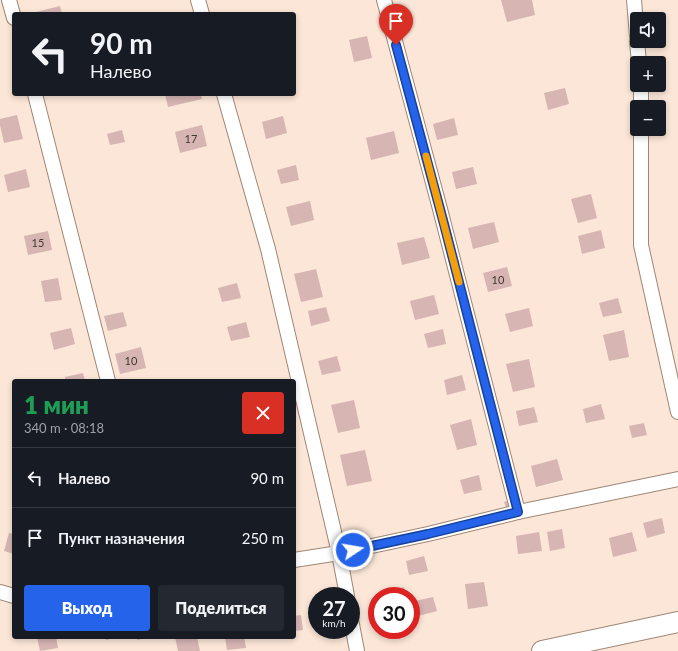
<!DOCTYPE html>
<html lang="ru">
<meta charset="utf-8">
<style>
body{margin:0;font-family:Lato,sans-serif;background:#242831;color:#f1f3f6;height:100vh;display:flex;flex-direction:column;font-size:15px;white-space:nowrap}
*{box-sizing:border-box;margin:0}
p{font-size:13px;color:#9ea1a6}
.icon{flex:none;width:22px;height:22px;fill:none;stroke:currentColor;stroke-width:2;stroke-linecap:round;stroke-linejoin:round}
.map{position:relative;flex:1;overflow:hidden}
.details{position:absolute;left:12px;top:379px;width:284px;height:260px;display:flex;flex-direction:column;background:#171b24;border-radius:4px;box-shadow:0 2px 6px #0003}
.details>*{flex:none}
.banner{position:absolute;left:12px;top:12px;width:284px;height:84px;border-radius:4px;box-shadow:0 2px 6px #0003;background:#171b24;color:#f1f3f6;overflow:hidden}
.buttons{position:absolute;left:630px;top:12px;display:grid;gap:8px}
.buttons a{display:grid;place-items:center;width:36px;height:36px;border-radius:4px;background:#171b24;box-shadow:0 2px 6px #0003;font-size:20px}
.speed{position:absolute;left:308px;top:587px;display:flex;gap:8px;font-size:20px;font-weight:700;text-align:center}
.speed>*{display:grid;place-content:center;width:52px;height:52px;border-radius:50%;background:#171b24;box-shadow:0 2px 6px #0003;line-height:1}
.speed small{font-size:10px;font-weight:400}
.speed .limit{border:6px solid #d22;background:#fff;color:#111}
.pin{position:absolute;display:grid;place-items:center;width:34px;height:34px;color:#fff;margin:-41px -17px;border-radius:50% 50% 50% 0;rotate:-45deg;box-shadow:0 0 4px #0007}
.pin .icon{rotate:45deg}
.me{position:absolute;width:44px;margin:-22px;rotate:78deg;stroke-linejoin:round;filter:drop-shadow(0 0 3px #0008)}
.turn{display:flex;align-items:center;gap:14px;height:84px;padding:0 12px;font-size:18px}
.turn .icon{width:52px;height:52px;stroke-width:2.5}
.turn b{display:block;font-size:28px;line-height:34px}
.round{display:grid;place-items:center;flex:none;width:42px;height:42px;border-radius:4px;background:#242831}
.summary{display:flex;align-items:center;justify-content:space-between;height:68px;padding:0 12px}
h1{font-size:24px;font-weight:800;line-height:30px;color:#1e9e55}
.primary-button{display:flex;gap:8px;margin-top:auto;padding:8px 12px}
.primary-button a{flex:1;height:46px;border-radius:4px;background:#2563eb;color:#fff;font-size:16px;font-weight:800;line-height:46px;text-align:center}
.primary-button a+a{background:#242831;color:#f1f3f6}
ul{padding:0;list-style:none}
li{display:flex;align-items:center;gap:12px;height:60px;padding:0 12px;border-top:1px solid #363941}
li div{flex:1}
li b{display:block;font-size:15px}
li em{font-style:normal}
.map>svg:first-child{display:block}
</style>
<div class="map">
<svg width="678" height="651" viewBox="0 0 678 651">
<rect width="100%" height="100%" fill="#fbe6d7"/>
<g fill="#d6b5b3">
<polygon points="501,0 532,0 535,15 507,22"/>
<polygon points="60,6 62,14 32,14 32,13"/>
<polygon points="367,36 372,58 354,62 349,40"/>
<polygon points="565,88 569,104 548,110 544,93"/>
<polygon points="165,94 201,94 202,99 168,107"/>
<polygon points="17,115 23,139 4,143 0,125 0,119"/>
<polygon points="283,116 287,133 266,139 262,122"/>
<polygon points="454,118 458,135 437,140 433,124"/>
<polygon points="202,125 207,146 180,153 175,132"/>
<polygon points="122,130 125,142 110,145 107,134"/>
<polygon points="394,131 399,153 371,160 366,138"/>
<polygon points="296,165 299,180 281,184 277,170"/>
<polygon points="473,167 477,184 456,189 452,172"/>
<polygon points="26,169 30,187 8,192 4,175"/>
<polygon points="591,194 597,218 578,223 571,199"/>
<polygon points="310,201 314,220 291,226 286,207"/>
<polygon points="494,222 499,242 473,249 468,228"/>
<polygon points="601,230 605,248 582,254 578,236"/>
<polygon points="48,231 52,250 28,255 24,236"/>
<polygon points="424,237 430,258 402,265 397,243"/>
<polygon points="507,267 512,286 488,292 483,273"/>
<polygon points="316,269 323,297 301,302 294,274"/>
<polygon points="58,278 62,300 45,302 41,281"/>
<polygon points="237,283 241,298 222,302 218,288"/>
<polygon points="434,295 439,314 415,320 410,301"/>
<polygon points="618,298 622,313 603,317 599,303"/>
<polygon points="326,307 330,321 311,326 308,311"/>
<polygon points="529,308 533,326 510,332 505,314"/>
<polygon points="123,312 127,326 108,331 104,316"/>
<polygon points="246,322 250,337 231,341 227,327"/>
<polygon points="71,328 75,344 54,350 50,333"/>
<polygon points="443,329 446,344 428,348 424,334"/>
<polygon points="624,330 629,357 609,361 603,335"/>
<polygon points="141,347 146,368 120,374 115,354"/>
<polygon points="337,356 341,371 322,375 318,361"/>
<polygon points="529,359 535,387 513,392 506,364"/>
<polygon points="83,373 85,381 65,381 65,377"/>
<polygon points="462,375 466,390 447,395 444,380"/>
<polygon points="354,400 360,428 338,433 331,405"/>
<polygon points="601,404 605,419 586,423 583,409"/>
<polygon points="534,407 538,422 519,426 516,411"/>
<polygon points="471,419 477,445 457,450 450,425"/>
<polygon points="644,423 647,435 632,438 629,426"/>
<polygon points="365,450 372,481 347,486 340,455"/>
<polygon points="557,459 563,480 536,487 531,466"/>
<polygon points="479,475 482,490 464,494 460,480"/>
<polygon points="511,500 514,509 507,510 504,502"/>
<polygon points="662,518 665,533 647,538 643,523"/>
<polygon points="562,529 565,548 550,551 547,532"/>
<polygon points="539,532 542,551 518,554 516,536"/>
<polygon points="632,532 637,551 613,557 609,538"/>
<polygon points="9,533 14,534 14,554 4,551"/>
<polygon points="424,556 428,571 409,575 406,561"/>
<polygon points="484,582 488,606 468,609 465,584"/>
<polygon points="404,587 406,596 379,596 378,594"/>
<polygon points="433,597 437,611 418,616 415,601"/>
<polygon points="301,615 303,630 294,631 294,616"/>
<polygon points="37,637 56,637 58,648 40,651"/>
<polygon points="106,637 115,637 115,638 106,640"/>
<polygon points="137,637 146,637 146,638 137,640"/>
<polygon points="175,637 197,637 200,651 178,651"/>
<polygon points="225,637 244,637 246,648 227,650"/>
</g>
<g fill="none" stroke-linecap="round" stroke-linejoin="round">
<g stroke="#9f8775" stroke-width="16">
<g id="street">
<polyline points="9,0 14,18"/>
<polyline points="198,0 202,14"/>
<polyline points="634,0 637,36"/>
<polyline points="637,41 639,63"/>
<polyline points="35,94 108,381"/>
<polyline points="224,94 268,249 339,553 294,560"/>
<polyline points="641,107 641,85"/>
<polyline points="641,129 641,245 678,412"/>
<polyline points="518,512 678,479"/>
<polyline points="0,592 14,596"/>
<polyline points="347,596 339,553 428,534 518,512 440,209 384,0"/>
<polyline points="351,619 357,651"/>
</g>
</g>
<g stroke="#9f8775" stroke-width="22">
<polyline id="secondary" points="542,651 678,622"/>
</g>
<use href="#street" stroke="#fff" stroke-width="14"/>
<use href="#secondary" stroke="#fff" stroke-width="20"/>
</g>
<g fill="none" stroke-linecap="round" stroke-linejoin="round">
<g stroke="#184099" stroke-width="10">
<polyline id="route" points="353,550 428,534 518,512 444,224 396,45"/>
</g>
<use href="#route" stroke="#2563eb" stroke-width="7"/>
<polyline stroke="#f59e0b" stroke-width="7" points="426,156 459,282"/>
</g>
<g text-anchor="middle" stroke-width="3" stroke-linejoin="round" paint-order="stroke">
<g font-size="11" fill="#443630">
<text x="191" y="143">17</text>
<text x="38" y="247">15</text>
<text x="498" y="284">10</text>
<text x="131" y="365">10</text>
</g>
</g>
</svg>
<div class="buttons">
<a><svg class="icon" aria-label="sound" viewBox="0 0 24 24"><path d="M4 9h4l5-4v14l-5-4H4zM17 9q2 3 0 6"/></svg></a>
<a>+</a>
<a>−</a>
</div>
<div class="speed"><div>27<small>km/h</small></div><div class="limit">30</div></div>
<div class="pin" style="left:396px;top:45px;background:#d93025"><svg class="icon" aria-label="arrive" viewBox="0 0 24 24"><path d="M6 21V4h12l-3 4 3 4H6"/></svg></div>
<svg class="me" style="left:353px;top:550px" viewBox="-20 -20 40 40"><circle r="17" fill="#2563eb" stroke="#fff" stroke-width="3"/><path d="M0-11L8 9 0 5-8 9z" fill="#fff"/></svg>
<div class="banner">
<div class="turn"><svg class="icon" aria-label="left" viewBox="0 0 24 24"><path d="M17 20v-9H6M10 6l-5 5 5 5"/></svg><div><b>90 m</b>Налево</div></div>
</div>
<section class="details">
<div class="summary"><div><h1>1 мин</h1><p>340 m · 08:18</p></div><a class="round" style="background:#d93025;color:#fff"><svg class="icon" aria-label="close" viewBox="0 0 24 24"><path d="M6 6l12 12M18 6L6 18"/></svg></a></div>
<ul>
<li><svg class="icon" aria-label="left" viewBox="0 0 24 24"><path d="M17 20v-9H6M10 6l-5 5 5 5"/></svg><div><b>Налево</b></div><em>90 m</em></li>
<li><svg class="icon" aria-label="arrive" viewBox="0 0 24 24"><path d="M6 21V4h12l-3 4 3 4H6"/></svg><div><b>Пункт назначения</b></div><em>250 m</em></li>
</ul>
<div class="primary-button"><a>Выход</a><a>Поделиться</a></div>
</section>
</div>
